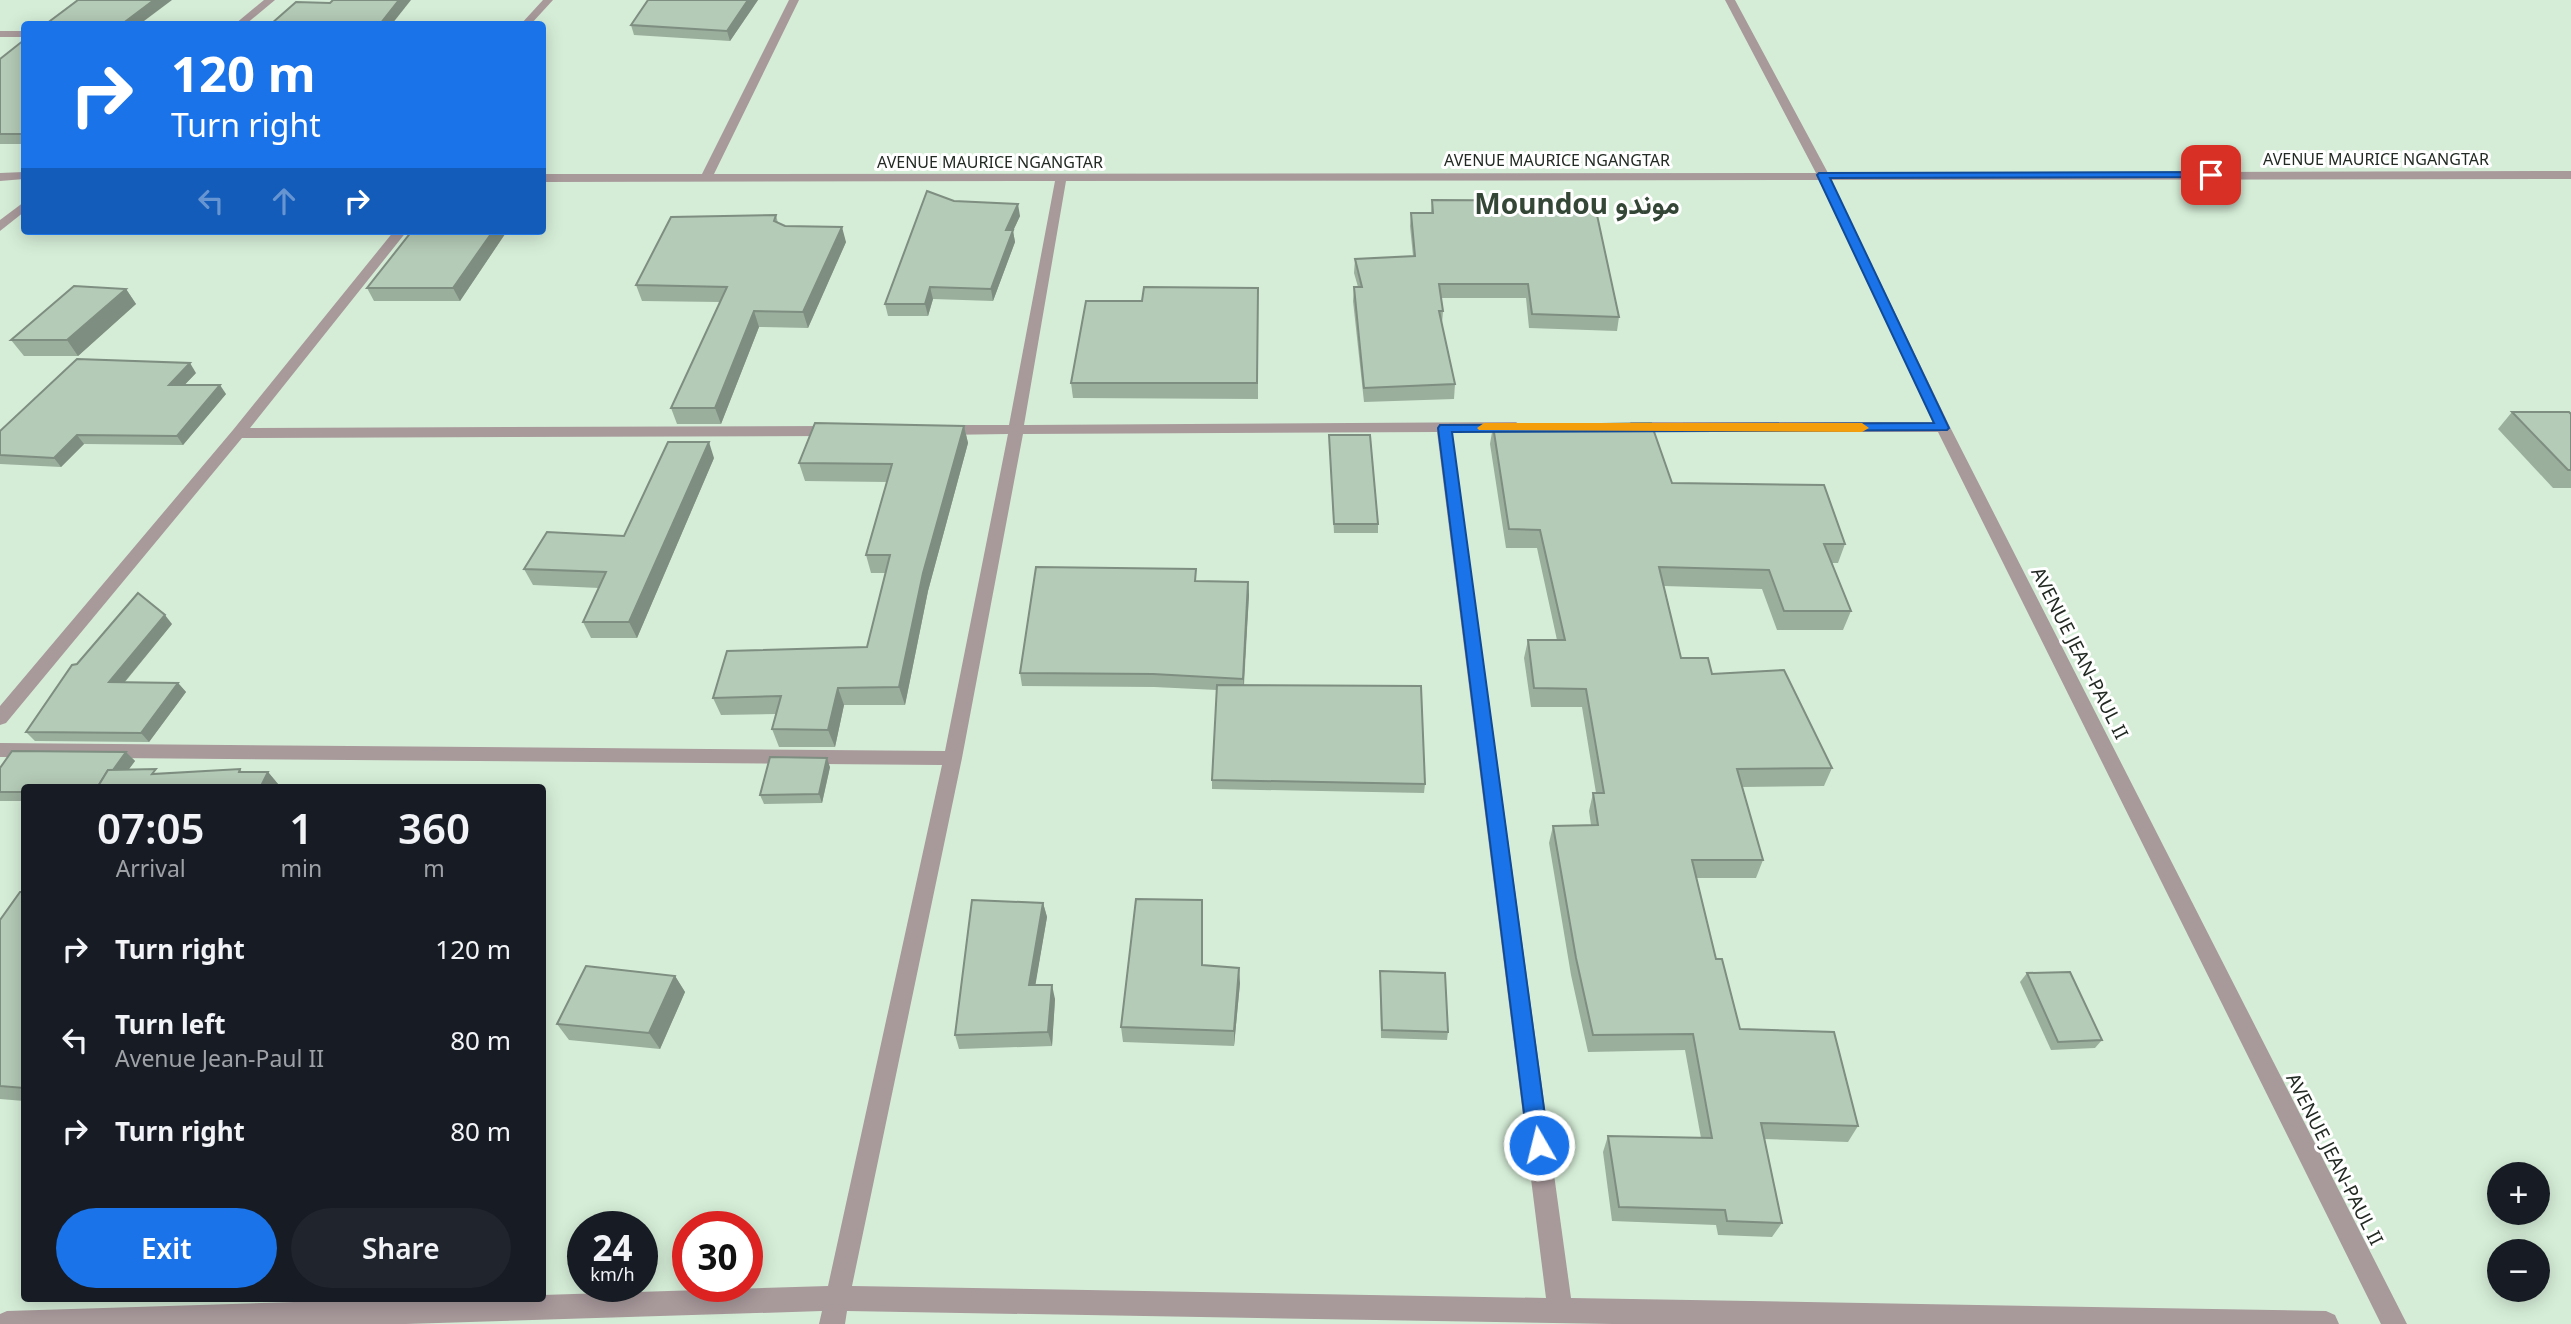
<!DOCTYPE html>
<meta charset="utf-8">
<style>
body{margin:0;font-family:"Noto Sans",Vazirmatn,sans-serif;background:#20242c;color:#f1f3f6;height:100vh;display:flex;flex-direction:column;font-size:26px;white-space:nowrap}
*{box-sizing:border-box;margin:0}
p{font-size:23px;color:#9ea1a6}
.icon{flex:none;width:38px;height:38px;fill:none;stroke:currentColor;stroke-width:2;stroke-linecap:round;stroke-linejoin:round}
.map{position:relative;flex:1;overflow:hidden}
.details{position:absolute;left:21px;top:784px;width:525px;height:518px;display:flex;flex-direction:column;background:#171b24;border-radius:7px;box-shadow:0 4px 18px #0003}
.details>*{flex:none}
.banner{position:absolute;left:21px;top:21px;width:525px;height:214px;border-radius:7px;box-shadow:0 4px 18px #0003;background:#1a73e8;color:#fff;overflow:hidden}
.controls{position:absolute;left:2487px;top:1162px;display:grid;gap:14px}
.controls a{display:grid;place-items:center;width:63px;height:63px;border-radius:50%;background:#171b24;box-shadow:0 4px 18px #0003;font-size:35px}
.speed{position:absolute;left:567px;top:1211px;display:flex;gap:14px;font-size:35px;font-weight:700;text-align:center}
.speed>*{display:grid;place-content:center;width:91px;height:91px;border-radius:50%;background:#171b24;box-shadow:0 4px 18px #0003;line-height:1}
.speed small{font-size:18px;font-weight:400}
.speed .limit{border:10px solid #d22;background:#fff;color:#111}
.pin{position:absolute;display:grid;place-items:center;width:60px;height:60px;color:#fff;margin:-30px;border-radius:14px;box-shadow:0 4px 10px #0006}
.me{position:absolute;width:77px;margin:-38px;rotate:352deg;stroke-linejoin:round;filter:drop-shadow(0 0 5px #0008)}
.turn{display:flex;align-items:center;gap:24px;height:147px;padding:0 35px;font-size:32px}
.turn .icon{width:91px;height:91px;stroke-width:2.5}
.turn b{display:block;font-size:49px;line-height:60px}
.lanes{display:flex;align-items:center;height:66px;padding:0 35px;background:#0003;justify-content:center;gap:35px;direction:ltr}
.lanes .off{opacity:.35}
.eta{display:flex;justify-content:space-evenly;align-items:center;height:119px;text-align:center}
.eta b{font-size:42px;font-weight:600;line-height:49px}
.action{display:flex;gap:14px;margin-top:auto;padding:14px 35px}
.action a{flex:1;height:80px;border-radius:42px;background:#1a73e8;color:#fff;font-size:28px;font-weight:600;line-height:80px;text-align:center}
.action a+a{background:#20242c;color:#f1f3f6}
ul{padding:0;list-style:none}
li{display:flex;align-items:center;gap:21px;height:91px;padding:0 35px}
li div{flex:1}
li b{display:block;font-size:26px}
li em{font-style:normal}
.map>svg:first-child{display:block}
</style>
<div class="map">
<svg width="2571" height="1324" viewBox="0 0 2571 1324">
<rect width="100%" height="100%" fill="#d5edd7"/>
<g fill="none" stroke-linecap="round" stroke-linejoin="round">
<g fill="#a8999b" fill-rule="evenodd">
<polygon points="264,0 275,0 246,24 235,24"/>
<polygon points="543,0 553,0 531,24 521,24"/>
<path d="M789 0H799L714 174 1816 173 1725 0H1735L1828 173 2571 171V179L1831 180 1950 427 2407 1324H2381L1938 432H1631L1624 427 1631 422H1933L1819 180 1066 181 1024 425 1516 422 1523 427 1516 432H1452L1571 1298 2326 1311 2335 1315 2339 1324H1613L847 1311 845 1324H819L822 1311 406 1324H0V1314L7 1311 424 1298H542V1295L828 1286 942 765 0 757V743L945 751 1008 434 942 435 935 430 942 425H1009L1055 181 542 182V174H702ZM1437 432 1546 1298 852 1286 962 758 1023 434Z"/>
<rect x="0" y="31" width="24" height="6"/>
<polygon points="0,173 24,172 24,179 0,181"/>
<polygon points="24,202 24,212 0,231 0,220"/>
<polygon points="394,231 407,231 250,428 833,426 840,431 833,436 242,438 6,723 0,725 0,706 233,430"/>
</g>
</g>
<g fill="#9baf9d">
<polygon points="758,0 730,41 634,35 631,25"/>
<polygon points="24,40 24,144 0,144 0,59"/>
<polygon points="1432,200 1619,317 1617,331 1529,328 1526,298 1441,298 1443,311 1442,324 1455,384 1454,399 1364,402 1353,301 1354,287 1358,287 1354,273 1355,259 1413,256 1410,226 1411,213 1431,213"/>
<polygon points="954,201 1020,216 1013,231 1015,242 993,301 933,299 928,316 888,316 885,304"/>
<polygon points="776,215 778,223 785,226 846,242 808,328 759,327 721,424 677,424 671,408 720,302 642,301 636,285"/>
<polygon points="507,231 460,301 374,301 367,288"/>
<polygon points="1258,288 1258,399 1073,398 1071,383 1142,301"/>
<polygon points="126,289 136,304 78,356 24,356 11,340"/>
<polygon points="196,373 184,385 226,394 183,445 84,444 61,467 0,464 0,431"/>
<polygon points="2512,412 2571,414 2571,488 2553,488 2498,429"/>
<polygon points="964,426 968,443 928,591 905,705 844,705 835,747 779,747 772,729 776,714 721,715 713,698 867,647 886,573 871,573 866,555 887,482 805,481 799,463"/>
<polygon points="1493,426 1672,483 1845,544 1838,563 1831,563 1851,611 1843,630 1777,630 1762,589 1664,586 1681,658 1712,674 1832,768 1824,786 1742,787 1763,860 1756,878 1696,878 1716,959 1740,1029 1858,1126 1848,1142 1764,1139 1782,1223 1772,1237 1718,1235 1716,1225 1612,1221 1603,1152 1608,1136 1701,1138 1685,1050 1588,1052 1571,975 1549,843 1553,826 1591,825 1589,811 1593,793 1596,793 1582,707 1531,707 1524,658 1528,640 1557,640 1537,548 1506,548 1490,444"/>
<polygon points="1329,435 1378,524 1378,533 1334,533"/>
<polygon points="714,458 637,638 591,638 583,622 599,588 533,585 524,569 624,536"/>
<polygon points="1196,569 1196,581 1248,582 1249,595 1244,686 1425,784 1424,793 1212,789 1212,780 1217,690 1154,687 1022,686 1020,673"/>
<polygon points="172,624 125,682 178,683 186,692 149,742 35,741 26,732 77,664"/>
<polygon points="126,752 135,761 128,770 160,774 240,769 242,772 268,772 278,784 276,788 24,788 24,801 0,801 0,768"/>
<polygon points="830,767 822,803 764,804 760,795"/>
<polygon points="24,892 24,1101 0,1099 0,920"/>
<polygon points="1202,900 1203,916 1203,965 1240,983 1234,1046 1123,1042 1121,1027"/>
<polygon points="1043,903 1047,917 1035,985 1055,999 1052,1046 959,1049 955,1035"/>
<polygon points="1380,971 1448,1032 1447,1040 1381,1038"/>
<polygon points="2027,973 2102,1040 2095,1048 2051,1050 2020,982"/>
<polygon points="675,976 685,992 660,1049 569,1040 557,1024"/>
</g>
<g fill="#7e8e80">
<polygon points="154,0 172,0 140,24 122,24"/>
<polygon points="399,0 411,0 392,24 380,24"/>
<polygon points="748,0 758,0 730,41 727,31"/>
<polygon points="1018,204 1020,216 1013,231 1015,242 993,301 991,289 1006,230"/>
<polygon points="842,227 846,242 808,328 803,312"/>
<polygon points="493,231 507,231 460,301 453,288"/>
<polygon points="930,287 933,299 928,316 925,304"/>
<polygon points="126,289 136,304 78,356 67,340"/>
<polygon points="754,311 759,327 721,424 715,408"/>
<polygon points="190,363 196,373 176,394 169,385"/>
<polygon points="220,385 226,394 183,445 177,436"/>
<polygon points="964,426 968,443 928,591 905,705 899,687 923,573"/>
<polygon points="77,435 84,444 61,467 54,458"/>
<polygon points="709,442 714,458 637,638 629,622"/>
<polygon points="1248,582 1249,595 1243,692 1243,679"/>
<polygon points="165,615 172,624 117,691 109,682"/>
<polygon points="178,683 186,692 149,742 141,733"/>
<polygon points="838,688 844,705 835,747 828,730"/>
<polygon points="126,752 135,761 115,788 100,788"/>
<polygon points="827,758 830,767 822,803 819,794"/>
<polygon points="268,772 278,784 276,788 260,788"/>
<polygon points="1202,900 1203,916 1203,980 1202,965"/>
<polygon points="1043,903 1047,917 1033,999 1029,985"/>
<polygon points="1239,968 1240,983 1234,1046 1234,1031"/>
<polygon points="675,976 685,992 660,1049 649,1033"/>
<polygon points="1052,985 1055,999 1052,1046 1048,1032"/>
</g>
<g fill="#b4cbb7" stroke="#7e8e80" stroke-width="2">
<polygon points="78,0 154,0 122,24 46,24"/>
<polygon points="333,0 399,0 380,24 271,24 296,2 330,3"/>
<polygon points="648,0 748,0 727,31 631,25"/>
<polygon points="24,40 24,134 0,134 0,59"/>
<polygon points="927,191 954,201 1018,204 1006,230 1013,230 991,289 930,287 925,304 885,304"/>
<polygon points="1432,200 1594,201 1619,317 1532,314 1528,284 1439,284 1443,311 1439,311 1455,384 1364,388 1354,287 1362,287 1355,259 1415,256 1411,213 1433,213"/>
<polygon points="776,215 774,221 785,226 842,227 803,312 754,311 715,408 671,408 727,287 636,285 671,217"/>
<polygon points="412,231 493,231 453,288 367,288"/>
<polygon points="74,286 126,289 67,340 11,340"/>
<polygon points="1144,287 1258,288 1257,383 1071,383 1086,301 1142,301"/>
<polygon points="77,359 190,363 169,385 220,385 177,436 77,435 54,458 0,455 0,431"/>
<polygon points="2512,412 2569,412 2571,414 2571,470 2568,470"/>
<polygon points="815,423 964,426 923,573 899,687 838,688 828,730 772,729 781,696 713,698 727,651 867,647 890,555 866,555 892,464 799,463"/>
<polygon points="1651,423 1672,483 1824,485 1845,544 1824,544 1851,611 1784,611 1769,570 1659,567 1681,658 1708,658 1712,674 1784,670 1832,768 1737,769 1763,860 1692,860 1716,959 1722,959 1740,1029 1834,1032 1858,1126 1761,1123 1782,1223 1727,1221 1725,1210 1619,1207 1608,1136 1712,1138 1693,1034 1593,1035 1576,958 1553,826 1598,825 1593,793 1604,793 1586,689 1534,688 1528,640 1565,640 1540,530 1509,529 1493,426"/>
<polygon points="1329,435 1370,435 1378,524 1334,524"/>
<polygon points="668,442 709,442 629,622 583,622 606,572 524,569 547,532 624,536"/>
<polygon points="1036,567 1196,569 1195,581 1248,582 1243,679 1153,674 1020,673"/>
<polygon points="138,593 165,615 109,682 178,683 141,733 26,732 72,665 77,664"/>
<polygon points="1217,685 1421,686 1425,784 1212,780"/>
<polygon points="12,751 126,752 113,770 108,770 97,788 24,788 24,792 0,792 0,768"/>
<polygon points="770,757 827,758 819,794 760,795"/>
<polygon points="156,769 152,774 240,769 239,772 268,772 260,788 97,788 108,770"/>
<polygon points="20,892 24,892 24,1088 0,1086 0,920"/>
<polygon points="1136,899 1202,900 1202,965 1239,968 1234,1031 1121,1027"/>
<polygon points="972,900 1043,903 1029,985 1052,985 1048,1032 955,1035"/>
<polygon points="586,966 675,976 649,1033 557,1024"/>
<polygon points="1380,971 1445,973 1448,1032 1382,1030"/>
<polygon points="2070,972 2102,1040 2058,1042 2027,973"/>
</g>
<polygon fill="#1a73e8" stroke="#114b97" stroke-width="2" points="2211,172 2214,173 2214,177 1830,178 1949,428 1947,430 1452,432 1549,1145 1546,1152 1539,1155 1531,1152 1528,1145 1438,428 1440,425 1934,423 1817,175 1819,173"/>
<polygon fill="#f59e0b" points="1484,423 1862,423 1869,428 1862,432 1479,430 1477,428"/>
<g text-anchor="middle" stroke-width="6" stroke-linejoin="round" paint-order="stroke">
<g font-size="16" fill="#222a23" stroke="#fff">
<text x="2376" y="165">AVENUE MAURICE NGANGTAR</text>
<text x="1557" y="166">AVENUE MAURICE NGANGTAR</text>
<text x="990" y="168">AVENUE MAURICE NGANGTAR</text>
</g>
<g font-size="19" fill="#222a23" stroke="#fff">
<text transform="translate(2080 653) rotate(63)" y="7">AVENUE JEAN-PAUL II</text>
<text transform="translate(2335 1159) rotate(63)" y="7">AVENUE JEAN-PAUL II</text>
</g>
<g font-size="28" font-weight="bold" fill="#344736" stroke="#fff">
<text x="1577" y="214">Moundou موندو</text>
</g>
</g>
</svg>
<div class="controls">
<a>+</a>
<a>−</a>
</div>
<div class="speed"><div>24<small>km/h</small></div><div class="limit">30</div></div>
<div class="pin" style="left:2211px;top:175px;background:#d93025"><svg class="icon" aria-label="arrive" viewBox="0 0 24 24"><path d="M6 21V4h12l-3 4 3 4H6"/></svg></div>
<svg class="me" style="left:1539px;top:1145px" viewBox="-20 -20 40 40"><circle r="17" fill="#1a73e8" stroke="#fff" stroke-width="3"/><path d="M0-11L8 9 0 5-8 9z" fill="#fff"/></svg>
<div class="banner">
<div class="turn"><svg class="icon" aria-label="right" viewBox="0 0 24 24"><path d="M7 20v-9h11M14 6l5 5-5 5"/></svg><div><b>120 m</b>Turn right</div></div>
<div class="lanes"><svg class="icon off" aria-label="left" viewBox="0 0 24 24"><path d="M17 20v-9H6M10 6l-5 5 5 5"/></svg><svg class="icon off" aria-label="ahead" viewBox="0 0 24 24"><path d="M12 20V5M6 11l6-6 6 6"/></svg><svg class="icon" aria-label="right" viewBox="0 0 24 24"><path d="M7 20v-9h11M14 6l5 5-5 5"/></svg></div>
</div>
<section class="details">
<div class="eta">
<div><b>07:05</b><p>Arrival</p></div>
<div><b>1</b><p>min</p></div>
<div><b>360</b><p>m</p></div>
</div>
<ul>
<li><svg class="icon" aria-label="right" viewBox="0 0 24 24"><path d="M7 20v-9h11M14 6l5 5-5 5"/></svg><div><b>Turn right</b></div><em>120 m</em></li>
<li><svg class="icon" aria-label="left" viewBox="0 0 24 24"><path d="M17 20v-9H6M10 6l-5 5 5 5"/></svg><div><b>Turn left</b><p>Avenue Jean-Paul II</p></div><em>80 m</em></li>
<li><svg class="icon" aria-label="right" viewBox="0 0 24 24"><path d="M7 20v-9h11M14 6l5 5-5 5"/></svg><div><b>Turn right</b></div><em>80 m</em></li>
</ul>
<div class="action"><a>Exit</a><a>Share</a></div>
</section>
</div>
